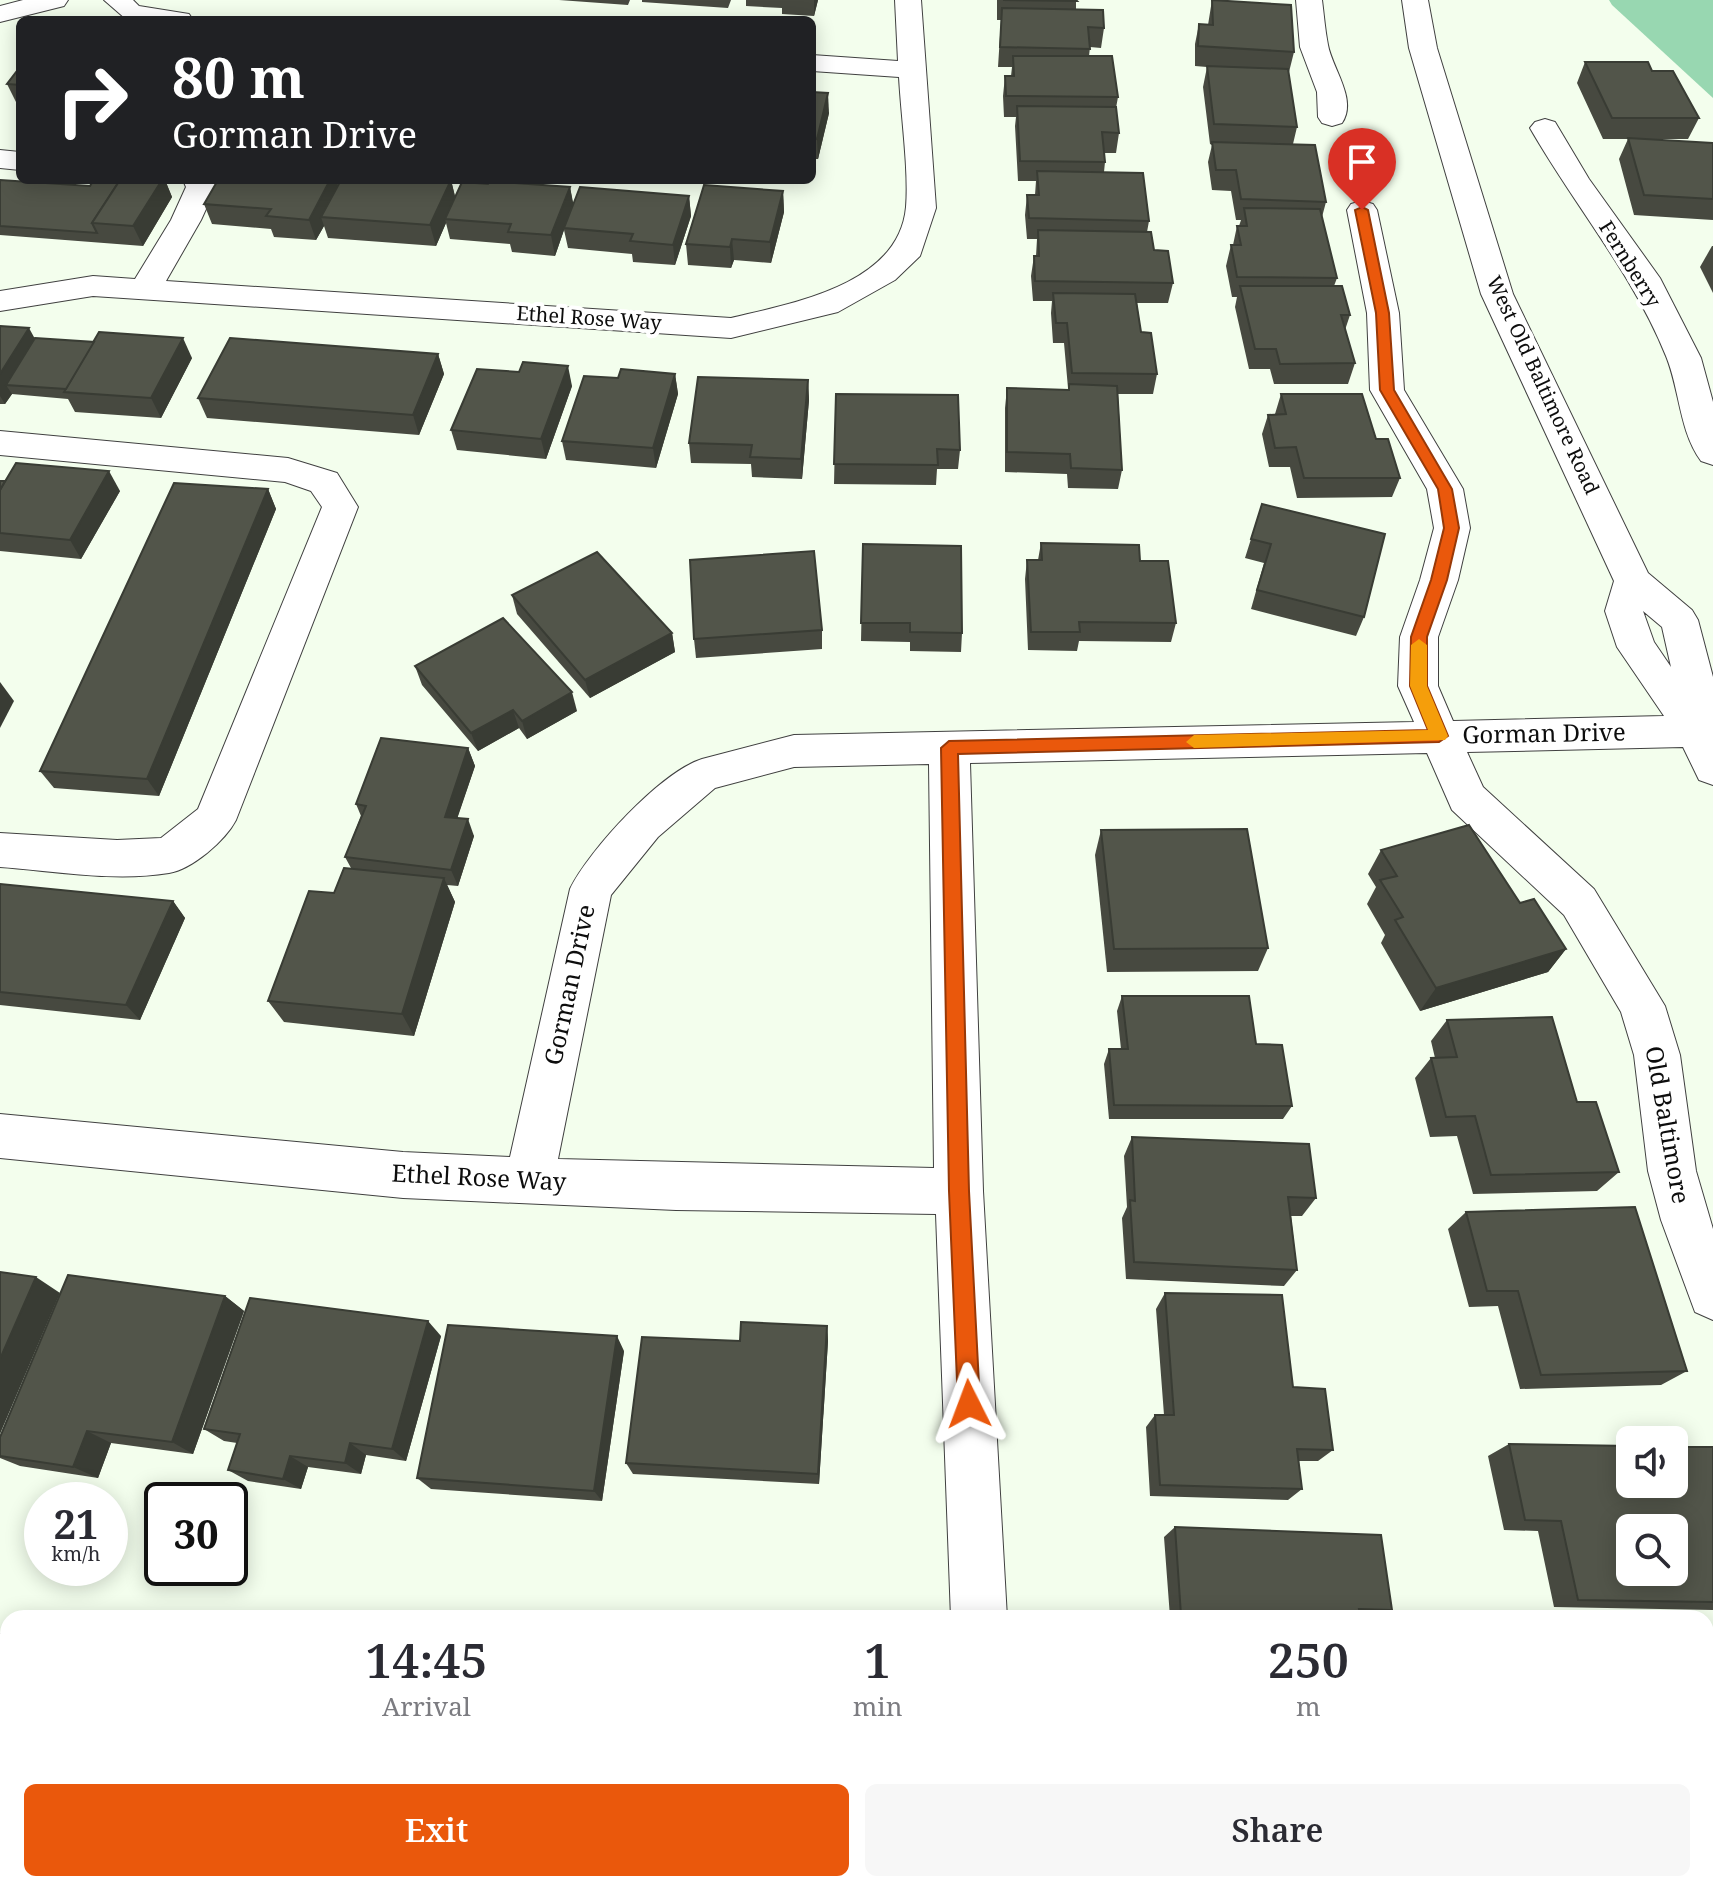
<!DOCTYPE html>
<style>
body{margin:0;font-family:"Noto Serif",serif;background:#f7f7f7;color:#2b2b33;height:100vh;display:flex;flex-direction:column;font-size:30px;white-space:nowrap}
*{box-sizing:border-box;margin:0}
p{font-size:26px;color:#7c7c81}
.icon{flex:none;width:44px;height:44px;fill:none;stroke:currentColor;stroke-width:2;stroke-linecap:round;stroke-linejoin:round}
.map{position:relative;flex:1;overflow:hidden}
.details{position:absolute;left:0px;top:1610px;width:1714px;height:282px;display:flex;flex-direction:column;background:#fff;border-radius:24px 24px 0 0;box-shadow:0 4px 20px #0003}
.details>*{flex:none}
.banner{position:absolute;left:16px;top:16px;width:800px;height:168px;border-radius:12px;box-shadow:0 4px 20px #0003;background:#202124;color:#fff;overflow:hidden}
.tools{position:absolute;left:1616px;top:1426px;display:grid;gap:16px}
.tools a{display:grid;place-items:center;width:72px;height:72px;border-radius:12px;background:#fff;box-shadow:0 4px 20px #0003;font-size:40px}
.speed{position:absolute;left:24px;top:1482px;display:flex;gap:16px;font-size:40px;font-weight:700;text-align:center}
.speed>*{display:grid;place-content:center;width:104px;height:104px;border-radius:50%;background:#fff;box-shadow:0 4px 20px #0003;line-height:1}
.speed small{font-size:20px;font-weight:400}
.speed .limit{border:4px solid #111;border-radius:12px;background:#fff;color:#111}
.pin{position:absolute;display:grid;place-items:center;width:68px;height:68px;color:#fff;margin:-82px -34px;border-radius:50% 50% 50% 0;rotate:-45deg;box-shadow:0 0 8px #0007}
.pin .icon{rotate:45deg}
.me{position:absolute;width:88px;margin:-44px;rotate:357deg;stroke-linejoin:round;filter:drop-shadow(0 0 6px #0008)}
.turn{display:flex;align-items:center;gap:28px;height:168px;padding:0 24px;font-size:36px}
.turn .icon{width:104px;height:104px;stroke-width:2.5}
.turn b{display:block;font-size:56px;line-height:68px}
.eta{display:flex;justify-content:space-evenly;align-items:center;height:136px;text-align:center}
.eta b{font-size:48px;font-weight:600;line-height:56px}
.button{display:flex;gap:16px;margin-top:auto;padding:16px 24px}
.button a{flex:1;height:92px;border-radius:12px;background:#ea580c;color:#fff;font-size:32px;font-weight:600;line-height:92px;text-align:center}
.button a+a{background:#f7f7f7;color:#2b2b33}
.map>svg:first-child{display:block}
</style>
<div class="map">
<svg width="1713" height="1891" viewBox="0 0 1713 1891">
<rect width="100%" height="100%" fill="#f3feed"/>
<polygon fill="#98d7b1" points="1609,0 1713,0 1713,98 1612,5"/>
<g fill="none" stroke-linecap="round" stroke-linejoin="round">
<g stroke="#404040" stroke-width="2">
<g id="minor">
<polygon points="23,0 68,0 64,6 0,22 0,6"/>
<polygon points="104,0 133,0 139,6 189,14 193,20 127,20"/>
<path d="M895 0H921L936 208 920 256 895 280 838 312 731 338 93 296 0 311V291L93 276 135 279 171 220 186 187 183 180H213L216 187 201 220 166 281 731 318C793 303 899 285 906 207 909 171 901 116 899 77L812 71V55L898 61Z"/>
<path d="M1296 0H1322C1324 15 1325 30 1328 45 1332 68 1358 100 1342 123L1332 126 1322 123 1318 117 1317 92 1300 47Z"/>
<path d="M1402 0H1428L1437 48 1513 294 1648 573 1692 610 1698 620 1713 677V785L1699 780 1683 747 1467 752 1483 787 1594 889 1665 1006 1680 1055 1696 1171 1713 1229V1320L1695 1312 1661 1220 1648 1171 1634 1055 1621 1012 1564 915 1452 810 1427 753 970 763 983 1191 1007 1618H951L936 1214 676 1210 403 1198 0 1158V1114L403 1152 510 1157 570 889C589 850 661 772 702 759L794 735 1414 722 1398 686 1400 637 1420 580 1434 528 1427 489 1370 390 1367 313 1347 210 1351 204 1362 201 1373 204 1377 210 1399 313 1404 390 1463 489 1470 528 1458 580 1438 637V686L1453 721 1664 716 1617 647 1605 611 1614 581 1481 294 1409 48ZM1643 611 1662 627 1671 667 1654 642ZM929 764 934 1168 558 1159 611 895 658 837 715 788 794 767Z"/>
<path d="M1545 119 1555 122 1589 179 1660 278 1701 358 1713 402V465L1701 461C1679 431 1680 390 1666 356 1633 274 1574 205 1530 128L1535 122Z"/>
<polygon points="0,150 20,152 20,170 0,168"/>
<path d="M0 431 288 458 337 473 358 507 236 820C225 841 192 869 169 873 114 882 55 871 0 867V833L117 840 161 838 198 809 322 507 311 491 285 482 0 455Z"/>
<rect x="960" y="1884" width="62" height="7"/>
</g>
</g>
<use href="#minor" fill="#fff" fill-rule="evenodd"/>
</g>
<g fill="#474940">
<polygon points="559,0 630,0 628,5"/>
<polygon points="642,0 731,0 728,8 642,2"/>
<polygon points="746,0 818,0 814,16 782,14 782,8 746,6"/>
<polygon points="997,0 1076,0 1076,9 1104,28 1101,48 1090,47 1089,56 1118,97 1116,108 1119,133 1116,153 1104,153 1105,162 1104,172 1149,221 1147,232 1154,250 1173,283 1168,303 1137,303 1141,332 1157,374 1153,394 1118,394 1122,470 1118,489 1068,488 1067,474 1005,472 1005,408 1007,388 1068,390 1068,388 1064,343 1053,343 1051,313 1052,301 1033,301 1031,276 1034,256 1036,256 1037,239 1027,239 1025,215 1027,195 1035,195 1036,181 1018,181 1015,126 1016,117 1004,117 1003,96 1005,76 1011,76 1012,67 998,67 1001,20 997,20"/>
<polygon points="1212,0 1294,52 1289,72 1288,72 1297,127 1293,144 1326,202 1322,217 1337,278 1334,286 1350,315 1345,330 1355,363 1348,384 1274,384 1270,369 1249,369 1235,307 1237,297 1232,297 1226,266 1231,245 1233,245 1237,226 1239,226 1241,220 1236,220 1231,191 1212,190 1208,162 1212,145 1210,144 1203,87 1207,67 1195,66 1195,44 1199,24 1208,25"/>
<polygon points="1585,62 1652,71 1699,118 1688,139 1637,139 1713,143 1713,220 1634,215 1619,159 1628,139 1603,139 1577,83"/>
<polygon points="20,67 20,105 17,104 7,84"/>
<polygon points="812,92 829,113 818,159 812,159"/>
<polygon points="0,180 90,186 118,183 120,180 165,180 172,197 143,246 0,235"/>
<polygon points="336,180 338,185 451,180 455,197 488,184 570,187 573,205 689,196 691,216 675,265 633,262 632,254 568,248 564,230 555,256 512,252 510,244 450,239 446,223 436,246 328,238 324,226 316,240 274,237 271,229 212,224 204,204"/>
<polygon points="783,191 784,212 771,263 734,260 731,268 688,265 686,244"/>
<polygon points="1712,246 1713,246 1713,293 1700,267"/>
<polygon points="0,326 35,338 192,358 161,418 75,412 68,399 12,394 5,404 0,404"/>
<polygon points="438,354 444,374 419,435 207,418 198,398"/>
<polygon points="519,372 572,386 546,459 457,450 451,430"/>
<polygon points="675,374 678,394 656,468 566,460 562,441 618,378"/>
<polygon points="808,380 809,400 802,479 752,477 751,464 691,463 689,443"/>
<polygon points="836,394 960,450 958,469 937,469 936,485 834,484"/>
<polygon points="1281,394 1376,439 1400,478 1392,497 1297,498 1290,467 1269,467 1262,434 1268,415 1275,414"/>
<polygon points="0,481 120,491 81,559 0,551"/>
<polygon points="268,489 276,509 159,796 54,788 40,771"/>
<polygon points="1262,504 1364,617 1356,636 1251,609 1264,563 1245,558"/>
<polygon points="1041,543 1140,561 1176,623 1171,642 1079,641 1077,651 1028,650 1025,579 1027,560 1038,560"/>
<polygon points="863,544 962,633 961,652 910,651 910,642 861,641"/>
<polygon points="512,595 672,633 675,652 590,698 517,614"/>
<polygon points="822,630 822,649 696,658 694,639"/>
<polygon points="415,666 577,711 527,739 519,728 478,751 422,685"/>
<polygon points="468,748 475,766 457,818 474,836 458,886 447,885 455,902 414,1036 284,1022 268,1001 334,893 351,868 345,857 361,816 356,804"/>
<polygon points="1101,830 1268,948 1258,971 1107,972 1095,855"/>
<polygon points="1381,850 1520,903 1566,949 1548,972 1420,1011 1381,943 1385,935 1367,904 1376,887 1368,874"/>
<polygon points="0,884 173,901 185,918 140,1020 0,1005"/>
<polygon points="1122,996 1256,1044 1292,1106 1283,1119 1109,1119 1104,1064 1109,1049 1121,1049 1117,1011"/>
<polygon points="1447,1020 1577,1102 1619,1172 1597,1191 1473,1194 1457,1136 1430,1137 1415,1078 1431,1058 1435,1058 1431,1041"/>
<polygon points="1132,1137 1316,1198 1302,1216 1291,1216 1297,1270 1284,1286 1126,1279 1122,1218 1127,1207 1124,1156"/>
<polygon points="1466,1212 1687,1371 1661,1385 1520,1389 1498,1306 1469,1307 1448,1229"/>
<polygon points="1165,1293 1293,1387 1333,1450 1318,1461 1298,1461 1302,1489 1288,1500 1150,1496 1146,1427 1155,1415 1164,1415 1156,1309"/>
<polygon points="225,1296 244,1311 193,1454 111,1443 98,1478 20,1466 0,1458 0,1437"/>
<polygon points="827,1326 828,1341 819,1484 633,1474 626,1463 740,1341"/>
<polygon points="441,1336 406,1461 366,1455 361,1474 308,1467 301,1489 248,1481 228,1470 237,1443 224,1441 204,1429"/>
<polygon points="624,1351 602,1501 431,1489 417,1478"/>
<polygon points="1509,1444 1713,1447 1713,1610 1554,1607 1538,1531 1504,1530 1488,1456"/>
<polygon points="1175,1527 1392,1610 1374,1617 1360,1617 1361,1618 1168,1618 1170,1617 1164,1537"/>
<polygon points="1196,1884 1410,1884 1411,1891 1197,1891"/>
<polygon points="1643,1884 1706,1884 1713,1891 1645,1891"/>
</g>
<g fill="#393c34">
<polygon points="814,0 818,0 814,16"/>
<polygon points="828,93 829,113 818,159 817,139"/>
<polygon points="162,180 165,180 172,197 143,246 133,226"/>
<polygon points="330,180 336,180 341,193 321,217 324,226 316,240 309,220"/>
<polygon points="451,180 456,200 445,219 446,223 436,246 430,225"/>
<polygon points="570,187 574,207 564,228 564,230 555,256 551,235"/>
<polygon points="783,191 784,212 771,263 770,242"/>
<polygon points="689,196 691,216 675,265 673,245"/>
<polygon points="732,239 734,260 731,268 730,247"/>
<polygon points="29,328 40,348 6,385 12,394 5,404 0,396 0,374"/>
<polygon points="183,338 192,358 161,418 151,398"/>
<polygon points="438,354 444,374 419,435 413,415"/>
<polygon points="568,366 572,386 546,459 541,439"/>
<polygon points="675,374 678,394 656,468 653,448"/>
<polygon points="808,380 809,400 802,479 801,459"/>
<polygon points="109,471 120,491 81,559 70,540"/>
<polygon points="268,489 276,509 159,796 147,779"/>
<polygon points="672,633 675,652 590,698 585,680"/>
<polygon points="0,682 14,701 0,728"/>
<polygon points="572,692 577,711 527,739 522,721"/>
<polygon points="513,710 519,728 478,751 471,733"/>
<polygon points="468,748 475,766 452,834 445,817"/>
<polygon points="468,819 474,836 458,886 451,870"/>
<polygon points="444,878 455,902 414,1036 402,1014"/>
<polygon points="173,901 185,918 140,1020 126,1005"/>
<polygon points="1566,949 1548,972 1420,1011 1436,988"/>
<polygon points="36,1277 60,1293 0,1434 0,1359"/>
<polygon points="225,1296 244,1311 193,1454 172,1442"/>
<polygon points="428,1321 441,1336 406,1461 392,1449"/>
<polygon points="827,1326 828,1341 819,1484 818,1474"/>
<polygon points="617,1336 624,1351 602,1501 594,1491"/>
<polygon points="87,1431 111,1443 98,1478 73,1467"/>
<polygon points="350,1443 366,1455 361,1474 345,1463"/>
<polygon points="290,1456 308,1467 301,1489 283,1479"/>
<polygon points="8,1777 8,1836 0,1836 0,1799"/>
<polygon points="556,1884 567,1884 566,1887 556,1890"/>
</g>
<g fill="#52554a" stroke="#393c34" stroke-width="2" fill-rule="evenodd">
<polygon points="1003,0 1076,0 1077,1"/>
<polygon points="1212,0 1291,5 1294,52 1198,46 1199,24 1213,25"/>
<polygon points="1002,8 1103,10 1104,28 1088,27 1090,49 1000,47"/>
<polygon points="1013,56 1112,56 1118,97 1006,96 1005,76 1014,76"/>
<polygon points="1585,62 1648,62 1652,71 1673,71 1699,118 1612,118"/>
<polygon points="1207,66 1288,69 1297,127 1214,124"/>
<polygon points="20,67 20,85 7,84"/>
<polygon points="812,92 828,93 817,139 812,138"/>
<polygon points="1017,106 1116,107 1119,133 1102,132 1105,162 1020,161"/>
<polygon points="1628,138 1713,143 1713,199 1644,195"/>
<polygon points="1212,142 1315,145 1326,202 1241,199 1236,170 1216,170"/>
<polygon points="1037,171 1143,173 1149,221 1029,218 1027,195 1039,195"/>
<polygon points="0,180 90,186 93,181 118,183 92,223 97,233 0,226"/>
<polygon points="120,180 162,180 133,226 92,223"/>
<polygon points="218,180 330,180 309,220 266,216 271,209 204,204"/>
<polygon points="341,180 451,180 430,225 321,217"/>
<polygon points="489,181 570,187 551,235 508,232 511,224 445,219 462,182 488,184"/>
<polygon points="704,185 783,191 770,242 732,239 730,247 686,244"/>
<polygon points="580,187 689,196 673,245 630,241 633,234 564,228"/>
<polygon points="1244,208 1320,209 1337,278 1237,277 1231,245 1241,245 1237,226 1247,226"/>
<polygon points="1038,230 1151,232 1154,250 1168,251 1173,283 1035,281 1034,256 1039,256"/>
<polygon points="1240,286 1342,286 1350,315 1341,315 1355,363 1280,364 1276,349 1255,349"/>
<polygon points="1053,293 1135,294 1141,332 1151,333 1157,374 1072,373 1067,323 1056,323"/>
<polygon points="0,326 29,328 0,374"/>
<polygon points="99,332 183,338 151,398 64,392"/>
<polygon points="35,338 94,342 66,389 6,385"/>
<polygon points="230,338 438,354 413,415 198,398"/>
<polygon points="523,362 568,366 541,439 451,430 477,369 519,372"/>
<polygon points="621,369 675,374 653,448 562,441 584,376 618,378"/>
<polygon points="698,377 808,380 801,459 750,457 752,445 689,443"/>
<polygon points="1069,384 1117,386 1122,470 1071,468 1070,454 1007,452 1007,388 1069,390"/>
<polygon points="836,394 958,395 960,450 937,449 938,465 834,464"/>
<polygon points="1281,394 1362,394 1376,439 1388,439 1400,478 1304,478 1296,447 1275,448 1268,415 1286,414"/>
<polygon points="16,463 109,471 70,540 0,533 0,490"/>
<polygon points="0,481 5,481 0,490"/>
<polygon points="174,483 268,489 147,779 40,771"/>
<polygon points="1262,504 1385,534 1364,617 1257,590 1271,544 1251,539"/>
<polygon points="1041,543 1139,545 1140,561 1168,561 1176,623 1079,622 1080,632 1031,632 1027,560 1042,560"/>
<polygon points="863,544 961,546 962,633 910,632 910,623 861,623"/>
<polygon points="814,551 822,630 694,639 690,560"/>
<polygon points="597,552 672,633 585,680 512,595"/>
<polygon points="503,618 572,692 522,721 513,710 471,733 415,666"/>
<polygon points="381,738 468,748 445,817 468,819 451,870 345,857 366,806 356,804"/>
<polygon points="1469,825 1520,903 1534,899 1566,949 1436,988 1395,920 1403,917 1380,880 1397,876 1381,850"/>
<polygon points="1247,829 1268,948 1114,949 1101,830"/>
<polygon points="344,868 444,878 402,1014 268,1001 309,891 334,893"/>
<polygon points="0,884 173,901 126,1005 0,992"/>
<polygon points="1122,996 1249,996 1256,1044 1282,1045 1292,1106 1114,1105 1109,1049 1128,1049"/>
<polygon points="1552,1017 1577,1102 1596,1102 1619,1172 1491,1175 1475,1116 1446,1117 1431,1058 1457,1057 1447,1020"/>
<polygon points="1132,1137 1309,1144 1316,1198 1288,1197 1297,1270 1134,1262 1130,1200 1135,1201"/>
<polygon points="1635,1207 1687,1371 1541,1375 1518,1291 1487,1291 1466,1212"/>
<polygon points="0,1272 36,1277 0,1359"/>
<polygon points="68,1275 225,1296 172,1442 87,1431 73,1467 0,1456 0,1437"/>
<polygon points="1165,1293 1282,1295 1293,1387 1325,1389 1333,1450 1297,1449 1302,1489 1160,1485 1155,1415 1174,1415"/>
<polygon points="250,1298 428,1321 392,1449 350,1443 345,1463 290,1456 283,1479 228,1470 240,1434 204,1429"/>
<polygon points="741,1322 827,1326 818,1474 626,1463 642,1337 740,1341"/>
<polygon points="448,1325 617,1336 594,1491 417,1478"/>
<path d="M1509 1444 1630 1446V1484H1674V1447H1713V1602L1578 1600 1561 1521 1525 1520ZM1630 1528H1674V1572H1630Z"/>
<polygon points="1175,1527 1381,1535 1392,1610 1359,1609 1361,1618 1172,1618 1172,1615 1181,1615"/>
<polygon points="0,1634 8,1635 8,1777 0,1799"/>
<polygon points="1706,1695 1713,1695 1713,1891 1674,1891 1672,1884 1706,1884"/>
<polygon points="488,1884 556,1884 556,1890"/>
<polygon points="602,1884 805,1884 805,1891 720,1891"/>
<polygon points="1209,1884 1410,1884 1411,1891 1209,1891"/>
</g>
<polygon fill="#ea580c" stroke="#983908" stroke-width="2" points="1362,207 1368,210 1389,313 1394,390 1452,489 1459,528 1447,580 1427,637 1427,686 1448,736 1439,742 958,754 969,1191 980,1404 976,1412 969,1415 961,1412 958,1404 949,1191 941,748 949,741 1428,730 1410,686 1411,637 1431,580 1444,528 1438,489 1380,390 1376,313 1355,210"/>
<polygon fill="#f59e0b" points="1419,639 1427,645 1427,686 1448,736 1445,740 1194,748 1186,742 1194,735 1428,730 1410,686 1411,645"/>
<g text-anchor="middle" stroke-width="8" stroke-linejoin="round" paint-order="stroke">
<g font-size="20" fill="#0d0d0d" stroke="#fff">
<text transform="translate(1630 264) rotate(58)" y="7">Fernberry</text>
<text transform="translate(589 318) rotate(4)" y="7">Ethel Rose Way</text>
<text transform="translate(1543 385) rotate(65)" y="7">West Old Baltimore Road</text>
</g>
<g font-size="24" fill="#0d0d0d" stroke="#fff">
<text transform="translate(1544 734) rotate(-1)" y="8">Gorman Drive</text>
<text transform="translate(570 985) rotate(-78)" y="8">Gorman Drive</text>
<text transform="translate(1667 1125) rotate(80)" y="8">Old Baltimore</text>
<text transform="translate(479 1178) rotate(3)" y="8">Ethel Rose Way</text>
</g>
</g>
</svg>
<div class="tools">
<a><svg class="icon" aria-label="sound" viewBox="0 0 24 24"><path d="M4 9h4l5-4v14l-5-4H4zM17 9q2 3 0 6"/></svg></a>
<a><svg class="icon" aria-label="search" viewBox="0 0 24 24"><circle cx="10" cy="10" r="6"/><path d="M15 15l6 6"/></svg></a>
</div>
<div class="speed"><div>21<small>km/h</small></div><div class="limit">30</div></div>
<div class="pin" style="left:1362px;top:210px;background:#d93025"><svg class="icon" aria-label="arrive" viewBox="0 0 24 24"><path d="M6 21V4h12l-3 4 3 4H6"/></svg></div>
<svg class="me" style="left:969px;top:1404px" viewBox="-20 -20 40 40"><path d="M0-17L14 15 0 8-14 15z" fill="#ea580c" stroke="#fff" stroke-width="4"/></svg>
<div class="banner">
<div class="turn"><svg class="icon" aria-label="right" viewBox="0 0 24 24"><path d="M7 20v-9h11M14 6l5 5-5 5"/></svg><div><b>80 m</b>Gorman Drive</div></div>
</div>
<section class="details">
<div class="eta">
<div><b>14:45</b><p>Arrival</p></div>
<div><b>1</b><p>min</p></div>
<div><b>250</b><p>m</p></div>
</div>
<div class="button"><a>Exit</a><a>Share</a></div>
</section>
</div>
